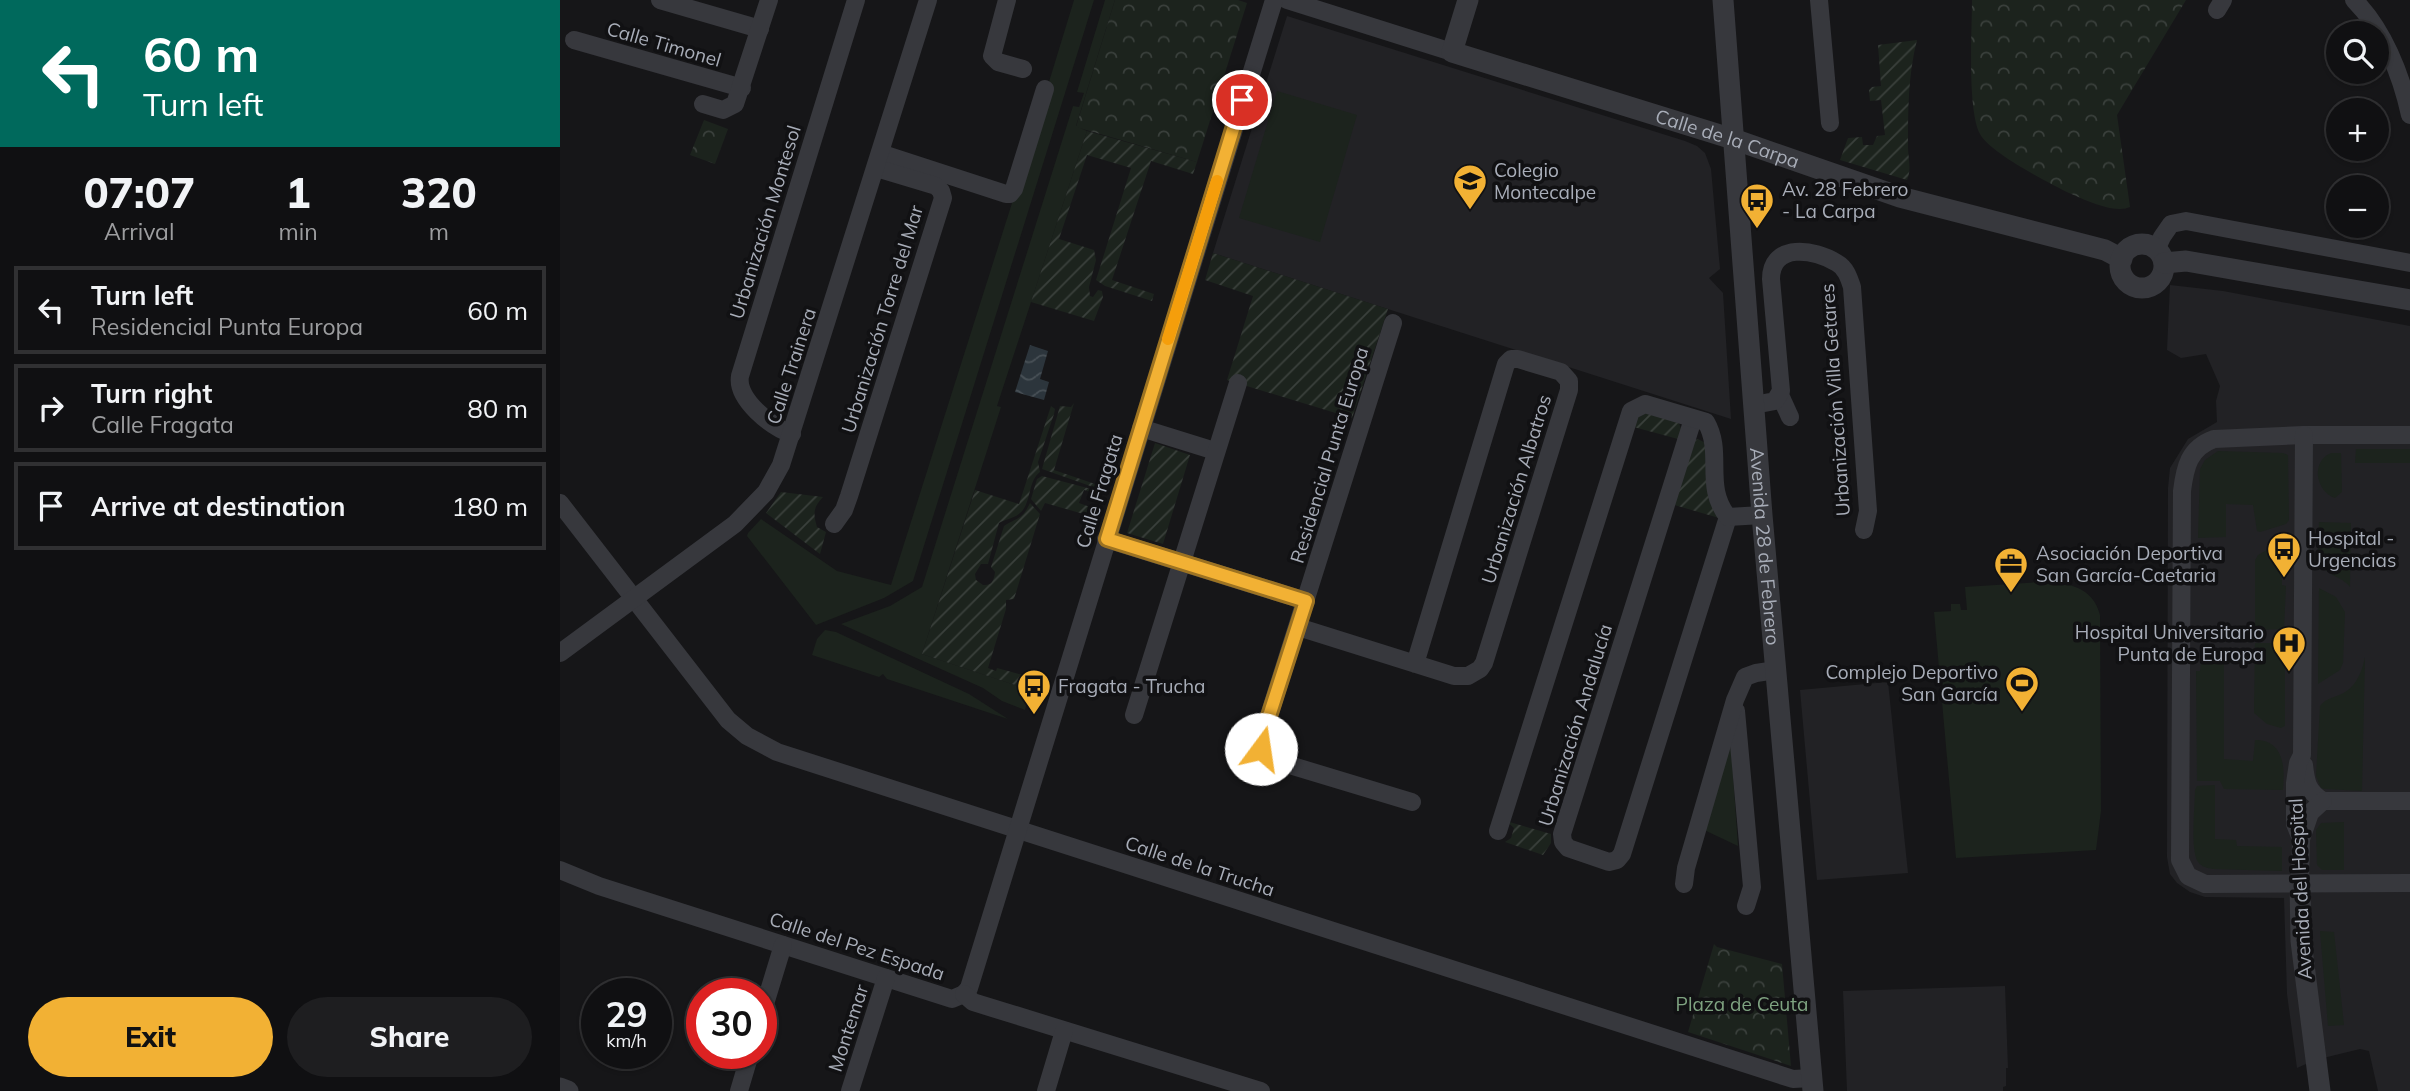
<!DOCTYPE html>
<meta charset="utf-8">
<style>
body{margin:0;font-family:Mulish,sans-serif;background:#1e1e20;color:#f1f3f6;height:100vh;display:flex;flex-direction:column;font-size:26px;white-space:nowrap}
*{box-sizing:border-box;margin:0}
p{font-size:23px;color:#9c9d9f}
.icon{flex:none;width:38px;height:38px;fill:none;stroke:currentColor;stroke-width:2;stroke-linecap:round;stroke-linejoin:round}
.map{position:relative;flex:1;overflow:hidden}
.sheet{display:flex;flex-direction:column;background:#101012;width:560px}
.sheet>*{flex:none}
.hud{background:#00695c;color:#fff;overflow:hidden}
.fabs{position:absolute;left:1766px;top:21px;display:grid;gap:14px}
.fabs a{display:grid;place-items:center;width:63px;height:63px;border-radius:50%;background:#101012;box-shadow:0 2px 5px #0004,0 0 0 2px #303032;font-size:35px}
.speed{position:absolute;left:21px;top:978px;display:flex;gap:14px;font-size:35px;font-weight:700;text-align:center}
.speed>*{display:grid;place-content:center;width:91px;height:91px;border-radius:50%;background:#101012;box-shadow:0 2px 5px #0004,0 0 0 2px #303032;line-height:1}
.speed small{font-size:18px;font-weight:400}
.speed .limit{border:10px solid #d22;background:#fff;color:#111}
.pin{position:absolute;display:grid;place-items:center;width:60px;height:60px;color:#fff;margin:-30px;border:4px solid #fff;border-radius:50%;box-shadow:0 2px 7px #0007}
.me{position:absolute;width:77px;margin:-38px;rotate:14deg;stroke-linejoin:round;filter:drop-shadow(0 0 5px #0008)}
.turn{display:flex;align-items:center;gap:24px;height:147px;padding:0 28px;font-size:32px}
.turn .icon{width:91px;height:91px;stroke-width:2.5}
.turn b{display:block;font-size:49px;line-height:60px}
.eta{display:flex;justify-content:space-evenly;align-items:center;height:119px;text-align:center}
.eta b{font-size:42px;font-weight:800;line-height:49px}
.cta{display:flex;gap:14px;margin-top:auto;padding:14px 28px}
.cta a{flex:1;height:80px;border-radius:42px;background:#f2b134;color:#111;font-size:28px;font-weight:800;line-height:80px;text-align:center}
.cta a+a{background:#1e1e20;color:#f1f3f6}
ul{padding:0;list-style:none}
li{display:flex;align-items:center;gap:21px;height:88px;margin:0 14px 10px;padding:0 14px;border:4px solid #303032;border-radius:0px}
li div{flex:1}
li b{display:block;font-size:26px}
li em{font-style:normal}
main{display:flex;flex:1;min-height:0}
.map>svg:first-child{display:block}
</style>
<main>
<section class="sheet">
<div class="hud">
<div class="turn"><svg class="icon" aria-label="left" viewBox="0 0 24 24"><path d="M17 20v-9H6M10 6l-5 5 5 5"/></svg><div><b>60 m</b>Turn left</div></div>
</div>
<div class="eta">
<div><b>07:07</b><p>Arrival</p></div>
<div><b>1</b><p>min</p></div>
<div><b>320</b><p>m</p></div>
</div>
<ul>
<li><svg class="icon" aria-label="left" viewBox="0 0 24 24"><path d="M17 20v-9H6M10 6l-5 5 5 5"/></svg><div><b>Turn left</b><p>Residencial Punta Europa</p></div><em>60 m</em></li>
<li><svg class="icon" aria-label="right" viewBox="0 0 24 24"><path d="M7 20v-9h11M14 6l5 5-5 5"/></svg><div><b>Turn right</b><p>Calle Fragata</p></div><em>80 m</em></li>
<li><svg class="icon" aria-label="arrive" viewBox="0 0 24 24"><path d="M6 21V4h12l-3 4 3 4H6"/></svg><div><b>Arrive at destination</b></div><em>180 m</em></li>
</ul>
<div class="cta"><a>Exit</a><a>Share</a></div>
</section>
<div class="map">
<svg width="1850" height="1091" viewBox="0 0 1850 1091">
<defs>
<pattern id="park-crowns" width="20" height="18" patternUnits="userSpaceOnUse" patternTransform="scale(1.75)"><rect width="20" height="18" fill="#1c231d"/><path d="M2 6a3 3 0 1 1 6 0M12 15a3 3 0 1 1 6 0" fill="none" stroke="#3a403c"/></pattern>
<pattern id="garden-furrows" width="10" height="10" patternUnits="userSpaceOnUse" patternTransform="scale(1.75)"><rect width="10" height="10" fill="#1c231d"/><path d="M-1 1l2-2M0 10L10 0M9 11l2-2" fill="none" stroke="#3a403c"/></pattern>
<pattern id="water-waves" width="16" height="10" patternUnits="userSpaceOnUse" patternTransform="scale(1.75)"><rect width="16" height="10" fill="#2c353c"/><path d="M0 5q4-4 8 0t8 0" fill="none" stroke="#485056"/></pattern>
</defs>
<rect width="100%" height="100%" fill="#161618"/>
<g fill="#222225">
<polygon points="727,16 1125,141 1137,146 1145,153 1151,169 1160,269 1149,278 1163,293 1171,419 653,253"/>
<polygon points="1610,285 1663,291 1850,326 1850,1091 1818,1091 1809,1051 1800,1049 1755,1060 1737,1068 1727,994 1724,898 1645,897 1630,892 1617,883 1610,874 1607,857 1608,488 1610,468 1628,439 1657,422 1656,401 1660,386 1646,354 1621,358 1607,350"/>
<polygon points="1328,682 1348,873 1257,880 1240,690"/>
<polygon points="1445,986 1448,1068 1446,1068 1446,1086 1443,1087 1443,1091 1287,1091 1283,991"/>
</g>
<g fill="#1c231d">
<polygon points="514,0 534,0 353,581 324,598 256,625 187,536 188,533 201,519 277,571 331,585 452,203"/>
<polygon points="545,0 555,0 516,126 527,131 437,406 441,407 362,654 470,690 465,710 442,701 423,688 281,624 330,606 362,587 513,106 519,107 524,93 517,92"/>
<polygon points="717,91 797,115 760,242 679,218"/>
<polygon points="1796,449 1850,449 1850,463 1795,463"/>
<polygon points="1658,451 1723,453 1728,455 1729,520 1726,524 1700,532 1697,531 1693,505 1666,504 1666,537 1638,538 1640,469 1645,460"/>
<path d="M1771 453H1781L1782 492 1775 498C1755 491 1751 461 1771 453Z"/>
<path d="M1759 522 1791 523 1790 587C1783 578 1775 578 1767 571 1753 562 1759 536 1759 522Z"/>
<polygon points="1719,543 1726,547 1726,572 1722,573 1722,585 1726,586 1724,629 1695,630 1695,560 1698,555"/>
<path d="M1481 582C1508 582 1533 587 1540 615L1541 811 1536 850 1396 858 1374 612 1391 611V604H1400L1401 610H1407L1405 587Z"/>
<polygon points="1759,588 1776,597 1785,612 1783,663 1780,670 1758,684"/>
<polygon points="265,630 276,632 409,694 448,719 327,679 323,674 319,677 252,655 257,639"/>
<polygon points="1695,643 1720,643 1725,646 1725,726 1721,728 1707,724 1694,713"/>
<path d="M1805 657 1802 791 1765 789 1761 788 1756 776 1760 706C1765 700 1767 700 1774 697 1794 691 1801 676 1805 657Z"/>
<path d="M1641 662H1664V759L1693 761 1695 740C1724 740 1725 767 1723 790L1664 789 1660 781H1637L1636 671H1640Z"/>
<polygon points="1168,744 1171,746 1178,846 1140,828"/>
<path d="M1655 785V839L1676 840 1677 846 1722 847V871L1653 869C1647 868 1642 867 1638 862 1630 850 1635 806 1635 790L1637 786Z"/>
<polygon points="1784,822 1784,870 1762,870 1757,865 1756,830 1761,823"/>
<polygon points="1760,931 1774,932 1784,1025 1768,1026"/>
</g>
<g fill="url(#park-crowns)">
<polygon points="555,0 678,0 687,3 637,162 516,127"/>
<path d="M1412 0H1626L1557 115 1570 207C1554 214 1525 200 1509 193 1489 183 1430 153 1420 134 1407 109 1412 30 1412 0Z"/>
<polygon points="144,120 168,129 155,164 130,155"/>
<polygon points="1154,944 1157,947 1222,964 1231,1066 1128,1032"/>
</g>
<g fill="url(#garden-furrows)">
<path d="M1357 40C1348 75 1348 111 1348 147 1348 157 1352 170 1347 180L1280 160 1288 138 1302 137 1303 145H1313L1317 136 1325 135 1321 100 1310 101 1309 90 1312 87 1321 86 1318 45Z"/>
<polygon points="527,131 637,162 633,174 591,161 552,280 594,294 592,301 545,286 536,280 571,168 527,155 499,239 534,250 536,260 529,287 530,296 533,297 538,290 542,291 543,297 534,321 471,302"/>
<polygon points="653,253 828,309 792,418 667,380 693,296 645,280"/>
<polygon points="514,403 494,470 538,485 536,488 482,469 500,406 511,407"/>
<path d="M491 406 495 409 494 414 478 462 480 472C467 482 472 503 460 513 455 518 446 519 439 523L428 564H421L415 574 416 580 423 585C432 586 434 580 435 572L431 567 444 526C458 517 462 520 470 503L480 514 454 599 446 600V609L428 668 436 671 437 668 474 678 470 690 362 654 415 490 459 504Z"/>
<polygon points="1082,411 1119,423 1121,429 1118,439 1070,426"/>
<polygon points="1138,439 1147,444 1159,518 1111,504 1133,441"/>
<polygon points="595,443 630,455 603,544 567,533"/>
<polygon points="482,476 535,490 534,493 524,490 519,503 530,507 527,515 485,503 481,511 471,499 477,479"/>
<path d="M221 492 263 497C253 507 253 514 257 527L266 532 260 554 206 513Z"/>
<polygon points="946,821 991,834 991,843 983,855 945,842 951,838 954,828"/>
</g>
<polygon fill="url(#water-waves)" points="470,345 488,351 480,379 489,382 484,400 455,392"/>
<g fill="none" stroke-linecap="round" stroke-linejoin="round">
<g stroke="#37383d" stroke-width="18">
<polyline points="100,0 200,29"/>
<polyline points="447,0 432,56 438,62 463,69"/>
<polyline points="727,0 892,52"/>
<polyline points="1259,0 1270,123"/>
<path d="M1794 0C1823 29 1841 74 1850 115"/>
<polyline points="1657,10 1663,0"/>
<polyline points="14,40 182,88"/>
<polyline points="143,104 163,110 175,104 209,0"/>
<polyline points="320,153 446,194 450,194 454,189 485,89"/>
<polyline points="1596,250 1602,237 1611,224 1626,221 1850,263"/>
<polyline points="833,323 700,744 701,749 706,758 852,802"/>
<polyline points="1220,395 1230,417"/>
<path d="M1194 405 1215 401 1221 391 1211 279C1211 242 1255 249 1277 263 1286 268 1289 278 1292 287L1308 511 1304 530"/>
<polyline points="1133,419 1002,834 1003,842 1008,848 1049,862 1057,860 1062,854 1168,517"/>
<polyline points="581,428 655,451"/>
<path d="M232 434C211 427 176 399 180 376L296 0"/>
<path d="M1850 435H1744L1654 439C1629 448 1625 467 1622 491L1620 860 1628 876 1645 884 1850 883"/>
<polyline points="0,503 168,720 187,736 217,752 1233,1079 1252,1078"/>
<polyline points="274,524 284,510 289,496 383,198 381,191 376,186 316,168"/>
<polyline points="546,539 746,601"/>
<polyline points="738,627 894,676 908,676 920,669 924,663 1009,390 1009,381 1001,372 958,359 951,359 946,364 855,664"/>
<polyline points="0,653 175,524 206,492 221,465 368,0"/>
<polyline points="1176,711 1192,887 1186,906"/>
<polyline points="574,715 678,383"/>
<path d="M1744 765C1746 782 1747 791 1763 801H1850"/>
<path d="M938 831 1071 411 1085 404 1146 422C1164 453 1143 486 1168 517L1202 515"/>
<polyline points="1741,839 1750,813 1763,801"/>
<polyline points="0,870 39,886 392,999 404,994"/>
<polyline points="1740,882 1741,839 1735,824 1735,783 1738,763 1742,755 1744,435"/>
<polyline points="1124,884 1126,868 1175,700 1185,677 1196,673 1216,670"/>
<polyline points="404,994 409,988 714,0"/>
<polyline points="404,994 413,1002 701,1091"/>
<polyline points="201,1017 223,945"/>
<polyline points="179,1091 190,1054"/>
<polyline points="290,1091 326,978"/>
<polyline points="486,1091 504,1031"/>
</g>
<g stroke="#37383d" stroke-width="21">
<path id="s1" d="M908 0 892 52 1173 139 1340 197 1545 250 1562 259"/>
<path id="s2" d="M1163 0 1202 515 1253 1091"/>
<circle cx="1582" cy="266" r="22"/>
<polyline points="1604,263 1626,261 1850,300"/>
<polyline points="1740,882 1741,941 1760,1091"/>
<polyline points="0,1088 8,1091"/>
</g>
</g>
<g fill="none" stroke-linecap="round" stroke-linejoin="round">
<g stroke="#9d7322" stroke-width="18">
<polyline id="route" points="682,100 547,539 746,601 702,738 701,749"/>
</g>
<use href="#route" stroke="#f2b134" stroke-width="12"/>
<polyline stroke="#f59e0b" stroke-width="12" points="608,339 657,181"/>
</g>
<defs>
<g id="school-pin" transform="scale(1.75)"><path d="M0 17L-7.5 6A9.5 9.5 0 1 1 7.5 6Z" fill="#f2b134" stroke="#111113"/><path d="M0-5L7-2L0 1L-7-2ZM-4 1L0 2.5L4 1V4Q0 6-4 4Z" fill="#111"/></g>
<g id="bus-pin" transform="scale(1.75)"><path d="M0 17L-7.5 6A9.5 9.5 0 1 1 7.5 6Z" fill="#f2b134" stroke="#111113"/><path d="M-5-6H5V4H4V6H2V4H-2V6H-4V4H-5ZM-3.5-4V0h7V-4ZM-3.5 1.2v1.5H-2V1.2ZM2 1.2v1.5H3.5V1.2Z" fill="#111"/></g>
<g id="office-pin" transform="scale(1.75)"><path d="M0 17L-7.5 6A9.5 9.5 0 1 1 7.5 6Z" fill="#f2b134" stroke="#111113"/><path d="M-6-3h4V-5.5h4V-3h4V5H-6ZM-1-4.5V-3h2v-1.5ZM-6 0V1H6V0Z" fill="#111"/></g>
<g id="hospital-pin" transform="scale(1.75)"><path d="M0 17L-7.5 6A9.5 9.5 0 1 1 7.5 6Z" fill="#f2b134" stroke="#111113"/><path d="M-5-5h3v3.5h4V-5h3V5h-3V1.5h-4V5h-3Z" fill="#111"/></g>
<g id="stadium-pin" transform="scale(1.75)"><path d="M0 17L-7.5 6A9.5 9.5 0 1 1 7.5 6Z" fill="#f2b134" stroke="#111113"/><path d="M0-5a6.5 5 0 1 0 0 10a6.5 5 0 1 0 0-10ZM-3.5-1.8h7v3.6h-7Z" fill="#111"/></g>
</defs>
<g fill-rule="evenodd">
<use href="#school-pin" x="910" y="181"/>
<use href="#bus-pin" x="1197" y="200"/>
<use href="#bus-pin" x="1724" y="549"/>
<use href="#office-pin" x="1451" y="564"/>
<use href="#hospital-pin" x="1729" y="643"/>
<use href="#stadium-pin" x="1462" y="683"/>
<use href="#bus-pin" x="474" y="686"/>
</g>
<g text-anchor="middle" stroke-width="7" stroke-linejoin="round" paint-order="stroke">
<g font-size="19" fill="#a8adb8" stroke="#111113">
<text transform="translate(104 44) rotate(16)" y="7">Calle Timonel</text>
<text dy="7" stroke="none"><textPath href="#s1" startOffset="343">Calle de la Carpa</textPath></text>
<text transform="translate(205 222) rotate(-73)" y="7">Urbanización Montesol</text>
<text transform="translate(322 319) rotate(-73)" y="7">Urbanización Torre del Mar</text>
<text transform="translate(231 366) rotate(-72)" y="7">Calle Trainera</text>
<text transform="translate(1275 400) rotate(-94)" y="7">Urbanización Villa Getares</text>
<text transform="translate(769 455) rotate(-73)" y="7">Residencial Punta Europa</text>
<text transform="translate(956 489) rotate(-73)" y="7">Urbanización Albatros</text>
<text transform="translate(539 491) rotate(-73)" y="7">Calle Fragata</text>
<text dy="7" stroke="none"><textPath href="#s2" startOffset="548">Avenida 28 de Febrero</textPath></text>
<text transform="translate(1015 725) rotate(-73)" y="7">Urbanización Andalucía</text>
<text transform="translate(640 866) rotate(18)" y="7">Calle de la Trucha</text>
<text transform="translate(1740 889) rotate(-93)" y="7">Avenida del Hospital</text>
<text transform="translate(297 946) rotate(18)" y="7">Calle del Pez Espada</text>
<text transform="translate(288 1028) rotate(-72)" y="7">Montemar</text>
</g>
<g font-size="19" fill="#a8adb8" stroke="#111113" text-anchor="start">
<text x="934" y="177">Colegio<tspan x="934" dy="22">Montecalpe</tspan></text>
<text x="1222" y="196">Av. 28 Febrero<tspan x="1222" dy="22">- La Carpa</tspan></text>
<text x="1748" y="545">Hospital -<tspan x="1748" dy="22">Urgencias</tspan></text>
<text x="1476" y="560">Asociación Deportiva<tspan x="1476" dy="22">San García-Caetaria</tspan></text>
<text x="1704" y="639" text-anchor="end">Hospital Universitario<tspan x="1704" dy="22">Punta de Europa</tspan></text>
<text x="1438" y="679" text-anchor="end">Complejo Deportivo<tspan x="1438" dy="22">San García</tspan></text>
<text x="498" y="693">Fragata - Trucha</text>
</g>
<g font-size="19" fill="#7fa381" stroke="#111113">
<text x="1182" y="1011">Plaza de Ceuta</text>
</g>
</g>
</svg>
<div class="fabs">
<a><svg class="icon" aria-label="search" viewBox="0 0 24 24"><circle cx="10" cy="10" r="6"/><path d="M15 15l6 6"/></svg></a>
<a>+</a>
<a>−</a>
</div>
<div class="speed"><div>29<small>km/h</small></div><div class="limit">30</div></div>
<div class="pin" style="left:682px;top:100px;background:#d93025"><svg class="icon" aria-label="arrive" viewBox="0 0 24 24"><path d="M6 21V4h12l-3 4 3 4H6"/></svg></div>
<svg class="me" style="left:701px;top:749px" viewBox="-20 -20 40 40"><circle r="19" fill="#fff"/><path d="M0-13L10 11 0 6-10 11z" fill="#f2b134"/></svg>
</div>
</main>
